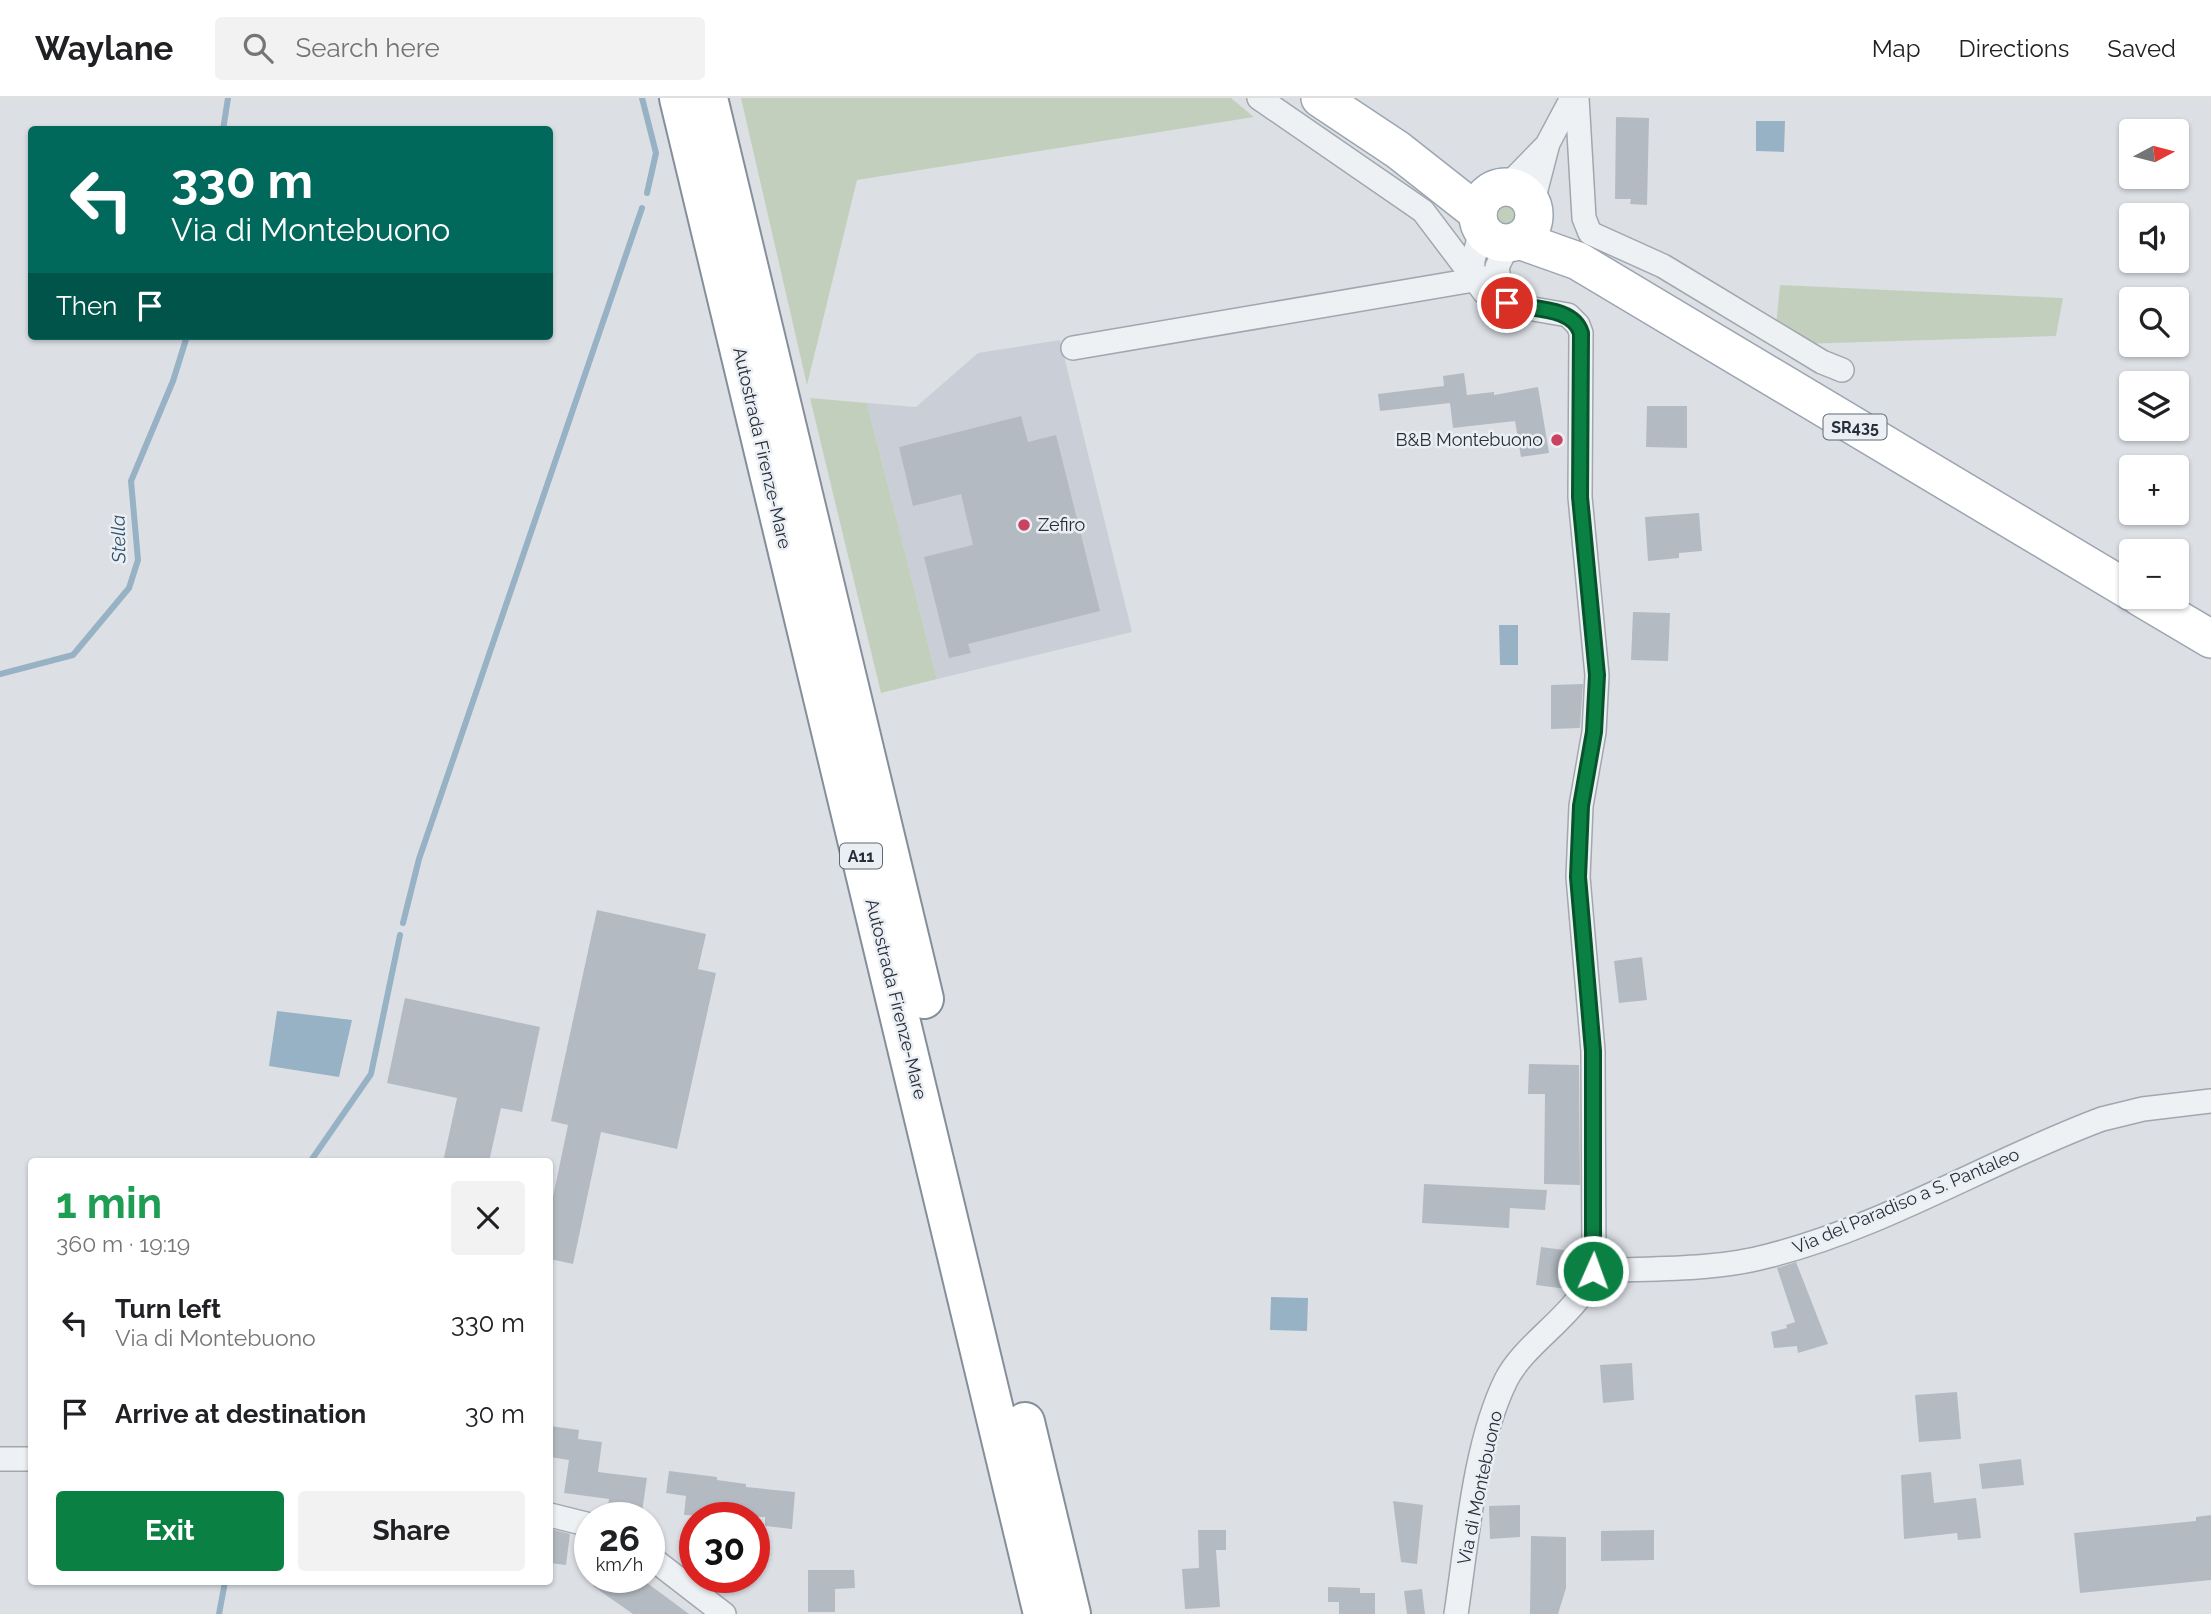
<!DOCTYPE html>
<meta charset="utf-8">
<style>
body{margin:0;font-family:Raleway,sans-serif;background:#f2f2f2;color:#202124;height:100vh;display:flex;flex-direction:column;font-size:26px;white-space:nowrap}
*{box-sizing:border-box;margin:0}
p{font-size:23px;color:#757577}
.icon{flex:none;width:38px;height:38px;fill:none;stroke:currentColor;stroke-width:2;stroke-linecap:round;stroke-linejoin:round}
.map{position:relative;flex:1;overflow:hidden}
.drawer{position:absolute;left:28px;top:1060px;width:525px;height:427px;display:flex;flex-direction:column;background:#fff;border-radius:7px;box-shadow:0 2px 5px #0004}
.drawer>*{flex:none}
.guide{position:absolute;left:28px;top:28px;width:525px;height:214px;border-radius:7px;box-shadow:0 2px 5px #0004;background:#00695c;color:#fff;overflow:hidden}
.needle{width:46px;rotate:83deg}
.buttons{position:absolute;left:2119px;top:21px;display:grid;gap:14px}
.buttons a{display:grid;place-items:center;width:70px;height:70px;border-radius:7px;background:#fff;box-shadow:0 2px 5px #0004;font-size:35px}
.speed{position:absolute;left:574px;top:1404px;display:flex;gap:14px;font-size:35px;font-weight:700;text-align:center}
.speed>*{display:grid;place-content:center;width:91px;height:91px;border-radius:50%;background:#fff;box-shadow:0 2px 5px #0004;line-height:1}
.speed small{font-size:18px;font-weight:400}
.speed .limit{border:10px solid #d22;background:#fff;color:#111}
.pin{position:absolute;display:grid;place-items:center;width:60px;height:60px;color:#fff;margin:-30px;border:4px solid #fff;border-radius:50%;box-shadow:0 2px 7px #0007}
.me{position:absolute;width:77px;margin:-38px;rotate:2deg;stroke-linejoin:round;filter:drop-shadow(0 0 5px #0008)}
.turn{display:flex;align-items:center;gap:24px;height:147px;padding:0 28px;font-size:32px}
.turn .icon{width:91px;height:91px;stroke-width:2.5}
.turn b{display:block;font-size:49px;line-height:60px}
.then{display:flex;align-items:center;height:66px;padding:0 28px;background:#0003;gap:14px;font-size:26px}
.round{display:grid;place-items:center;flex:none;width:74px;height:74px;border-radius:7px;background:#f2f2f2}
.overview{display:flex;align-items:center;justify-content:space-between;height:119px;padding:0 28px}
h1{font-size:42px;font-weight:700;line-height:52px;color:#1e9e55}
.primary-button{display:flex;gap:14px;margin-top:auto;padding:14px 28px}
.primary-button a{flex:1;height:80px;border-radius:7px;background:#0b8043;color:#fff;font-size:28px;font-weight:700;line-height:80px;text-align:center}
.primary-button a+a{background:#f2f2f2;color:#202124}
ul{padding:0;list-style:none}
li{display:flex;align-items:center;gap:21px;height:91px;padding:0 28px}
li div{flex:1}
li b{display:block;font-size:26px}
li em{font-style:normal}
header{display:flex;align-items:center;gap:42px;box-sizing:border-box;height:98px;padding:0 35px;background:#fff;border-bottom:2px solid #e0e0e0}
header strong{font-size:33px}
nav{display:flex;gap:38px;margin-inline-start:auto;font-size:24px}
.search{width:490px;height:63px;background:#f2f2f2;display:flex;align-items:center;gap:18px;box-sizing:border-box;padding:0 24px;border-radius:7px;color:#757577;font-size:26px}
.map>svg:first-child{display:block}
</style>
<header>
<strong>Waylane</strong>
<div class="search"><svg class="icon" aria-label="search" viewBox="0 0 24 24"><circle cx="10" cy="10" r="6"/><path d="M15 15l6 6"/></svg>Search here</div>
<nav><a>Map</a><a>Directions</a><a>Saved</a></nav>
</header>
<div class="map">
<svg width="2211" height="1516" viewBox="0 0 2211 1516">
<rect width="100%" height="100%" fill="#dce0e5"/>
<polygon fill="#cacfd7" points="1060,242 1132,534 937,581 867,305 916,309 978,255"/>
<g fill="#c3cfbd">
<polygon points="741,0 1231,0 1254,19 857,82 807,287"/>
<circle cx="1507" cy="117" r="18"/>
<polygon points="1780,187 2063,200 2056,238 1800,246 1776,228"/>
<polygon points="810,300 867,305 937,581 881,595"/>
</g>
<g fill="#97b1c5">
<polygon points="1756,23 1785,23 1784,54 1756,53"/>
<polygon points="1499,527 1518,527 1518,567 1500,567"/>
<polygon points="277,913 352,922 339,979 269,968"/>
<polygon points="1271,1199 1308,1200 1307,1233 1270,1232"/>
</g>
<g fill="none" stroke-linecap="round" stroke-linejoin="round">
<g stroke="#97b1c5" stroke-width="6">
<polyline points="642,0 656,55 647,95"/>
<polyline points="223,32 228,0"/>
<polyline points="0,576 73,557 129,490 138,462 131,383 173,283 187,238"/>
<polyline points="403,825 419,761 642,110"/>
<polyline points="310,1064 371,976 400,837"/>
<polyline points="219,1516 225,1484"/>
</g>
</g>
<g fill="#b3bac2">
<polygon points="1616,19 1649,20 1647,107 1630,106 1631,101 1615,101"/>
<polygon points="1464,275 1467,297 1494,294 1494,297 1538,289 1549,355 1521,359 1515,323 1453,330 1450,305 1380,313 1378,296 1444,288 1443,278"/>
<polygon points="1647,308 1687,308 1687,350 1646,349"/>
<polygon points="1021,318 1028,344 1056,337 1100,513 968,546 971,555 949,560 924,459 973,447 961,396 913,408 899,349"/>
<polygon points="1699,415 1702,453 1679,455 1679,460 1648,463 1645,419"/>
<polygon points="1633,514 1670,515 1668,563 1631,562"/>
<polygon points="1583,586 1580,630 1551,631 1551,587"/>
<polygon points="597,812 706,836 698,871 716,875 677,1051 601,1034 573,1166 550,1161 550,1113 568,1027 551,1023"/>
<polygon points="1642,859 1647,902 1619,905 1614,863"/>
<polygon points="405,900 540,929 522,1014 501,1010 489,1064 443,1064 457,1000 387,985"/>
<polygon points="1529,966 1579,967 1580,1087 1544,1086 1545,996 1528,996"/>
<polygon points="1424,1086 1547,1092 1545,1112 1510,1110 1509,1130 1422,1125"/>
<polygon points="1541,1149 1571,1153 1567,1191 1536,1187"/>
<polygon points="1796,1164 1828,1246 1798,1255 1797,1248 1774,1250 1771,1234 1787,1230 1786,1227 1795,1224 1777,1170"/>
<polygon points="1632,1265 1634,1302 1603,1305 1600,1267"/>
<polygon points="1957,1294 1961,1341 1919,1344 1915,1297"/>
<polygon points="550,1328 579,1332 578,1341 602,1344 598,1374 647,1380 642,1414 608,1409 609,1401 564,1395 569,1362 550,1359"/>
<polygon points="2021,1361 2024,1387 1982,1391 1979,1366"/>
<polygon points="669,1373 717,1379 717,1382 746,1386 746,1389 795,1394 792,1431 765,1428 765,1419 684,1417 686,1398 666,1395"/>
<polygon points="1931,1374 1934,1405 1976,1400 1981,1440 1958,1442 1957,1435 1904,1441 1901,1377"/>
<polygon points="1393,1403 1423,1407 1417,1466 1401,1464"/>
<polygon points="1520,1407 1520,1439 1490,1441 1489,1408"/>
<polygon points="2211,1417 2211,1482 2080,1495 2074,1435 2196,1423 2196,1419"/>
<polygon points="550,1431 570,1436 566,1467 550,1465"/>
<polygon points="1198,1432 1226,1432 1226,1452 1216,1452 1220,1509 1185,1511 1182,1471 1199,1470"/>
<polygon points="1654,1432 1654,1462 1601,1463 1601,1433"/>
<polygon points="1531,1438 1566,1439 1566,1490 1558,1516 1530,1516"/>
<polygon points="808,1472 854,1472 855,1490 835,1491 835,1514 808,1514"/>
<polygon points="600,1479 639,1479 689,1516 633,1516 593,1488"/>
<polygon points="1328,1489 1360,1490 1360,1495 1375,1495 1375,1516 1339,1516 1339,1504 1328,1504"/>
<polygon points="1422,1491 1425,1516 1407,1516 1404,1493"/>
</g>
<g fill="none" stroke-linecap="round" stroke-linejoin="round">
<g stroke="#a2a7af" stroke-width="26">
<g id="street">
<path d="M1259 0 1423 113 1485 195 1516 208 1568 217 1578 227 1581 235 1580 399 1597 577 1594 634 1581 708 1578 779 1593 953 1594 1165C1589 1211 1527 1240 1506 1282 1474 1347 1467 1444 1456 1516"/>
<polyline points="1577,0 1584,120 1590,135 1663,168 1822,264 1842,272"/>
<polyline points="1506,89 1547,47 1572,0"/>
<polyline points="1532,107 1547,49"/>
<polyline points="1472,182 1473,162 1482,130"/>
<polyline points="1501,193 1497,169 1509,145"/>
<polyline points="1073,250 1497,178"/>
<path d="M1593 1173C1650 1170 1712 1173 1768 1158 1884 1129 1989 1063 2102 1021L2143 1011 2211 1003"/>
<polyline points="0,1361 32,1361"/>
<polyline points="550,1417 590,1427"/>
<polyline points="649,1458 724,1516"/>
</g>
</g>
<g stroke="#9ba5b1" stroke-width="40">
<g id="primary">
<polyline points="1320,0 1398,52 1478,115"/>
<circle cx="1506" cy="117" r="28"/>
<polyline points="1519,142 1578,163 2132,494"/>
<polyline points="2140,499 2211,541"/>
</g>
</g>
<g stroke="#848f9b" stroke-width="42">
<g id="highway">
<polyline points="679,0 1043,1516"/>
<polyline points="708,0 924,901"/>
<polyline points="1025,1324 1071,1516"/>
</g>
</g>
<use href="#street" stroke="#eef1f4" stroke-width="23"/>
<use href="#primary" stroke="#fff" stroke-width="37"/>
<use href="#highway" stroke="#fff" stroke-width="38"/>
</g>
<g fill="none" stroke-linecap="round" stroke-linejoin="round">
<g stroke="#07532c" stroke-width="18">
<path id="route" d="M1507 205C1530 212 1573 208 1581 235L1580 399 1597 577 1594 634 1581 708 1578 779 1593 953V1173"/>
</g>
<use href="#route" stroke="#0b8043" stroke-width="12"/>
</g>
<g fill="#c94261" stroke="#ebeff3" stroke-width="2.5">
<circle cx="1557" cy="342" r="7"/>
<circle cx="1024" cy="427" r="7"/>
</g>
<g text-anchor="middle" stroke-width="5" stroke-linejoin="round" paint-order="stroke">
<g fill="#ebeff3" stroke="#616972" stroke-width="2">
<rect x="1823.5" y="316.5" width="63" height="25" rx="5"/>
<rect x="840" y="745.5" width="42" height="25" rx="5"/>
</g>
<g font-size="16" font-weight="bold" fill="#262f3b">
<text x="1855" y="335">SR435</text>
<text x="861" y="764">A11</text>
</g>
<g font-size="18" fill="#262f3b" stroke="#ebeff3" text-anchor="end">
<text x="1543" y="348">B&amp;B Montebuono</text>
<text x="1038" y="433" text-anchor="start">Zefiro</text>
</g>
<g font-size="18" fill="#262f3b" stroke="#ebeff3">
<text transform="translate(762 350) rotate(77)" y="6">Autostrada Firenze-Mare</text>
<text transform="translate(896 901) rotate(76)" y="6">Autostrada Firenze-Mare</text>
<text transform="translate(1906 1103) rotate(-23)" y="6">Via del Paradiso a S. Pantaleo</text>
<text transform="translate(1480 1390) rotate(-78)" y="6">Via di Montebuono</text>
</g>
<g font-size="19" font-style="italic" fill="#32516d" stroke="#ebeff3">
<text transform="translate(118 441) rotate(-91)" y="7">Stella</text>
</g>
</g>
</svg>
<div class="buttons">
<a><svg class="needle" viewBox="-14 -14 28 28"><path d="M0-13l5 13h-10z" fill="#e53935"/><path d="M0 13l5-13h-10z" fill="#757577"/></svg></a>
<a><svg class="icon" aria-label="sound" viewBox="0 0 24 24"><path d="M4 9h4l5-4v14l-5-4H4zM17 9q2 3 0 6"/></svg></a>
<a><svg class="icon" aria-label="search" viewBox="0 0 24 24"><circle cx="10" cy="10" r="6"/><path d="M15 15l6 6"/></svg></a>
<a><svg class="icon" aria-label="layers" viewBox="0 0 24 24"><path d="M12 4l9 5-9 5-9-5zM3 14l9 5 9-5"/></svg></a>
<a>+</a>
<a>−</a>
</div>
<div class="speed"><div>26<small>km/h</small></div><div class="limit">30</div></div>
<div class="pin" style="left:1507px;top:205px;background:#d93025"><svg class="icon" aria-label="arrive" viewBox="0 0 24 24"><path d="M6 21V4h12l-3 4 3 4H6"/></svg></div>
<svg class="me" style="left:1593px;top:1173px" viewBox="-20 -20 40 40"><circle r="17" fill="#0b8043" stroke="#fff" stroke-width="3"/><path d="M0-11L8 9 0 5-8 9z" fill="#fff"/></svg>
<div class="guide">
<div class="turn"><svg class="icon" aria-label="left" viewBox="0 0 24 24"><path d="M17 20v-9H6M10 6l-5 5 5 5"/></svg><div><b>330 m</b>Via di Montebuono</div></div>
<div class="then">Then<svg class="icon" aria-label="arrive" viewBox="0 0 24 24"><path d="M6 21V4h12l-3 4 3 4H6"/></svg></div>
</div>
<section class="drawer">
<div class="overview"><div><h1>1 min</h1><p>360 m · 19:19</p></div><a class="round"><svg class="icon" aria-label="close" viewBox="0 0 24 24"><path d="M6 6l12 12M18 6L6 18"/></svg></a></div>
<ul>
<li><svg class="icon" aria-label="left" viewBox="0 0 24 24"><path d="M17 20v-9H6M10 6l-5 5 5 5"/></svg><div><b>Turn left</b><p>Via di Montebuono</p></div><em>330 m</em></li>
<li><svg class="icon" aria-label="arrive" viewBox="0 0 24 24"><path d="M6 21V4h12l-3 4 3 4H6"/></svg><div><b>Arrive at destination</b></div><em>30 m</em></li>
</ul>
<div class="primary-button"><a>Exit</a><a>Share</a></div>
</section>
</div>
